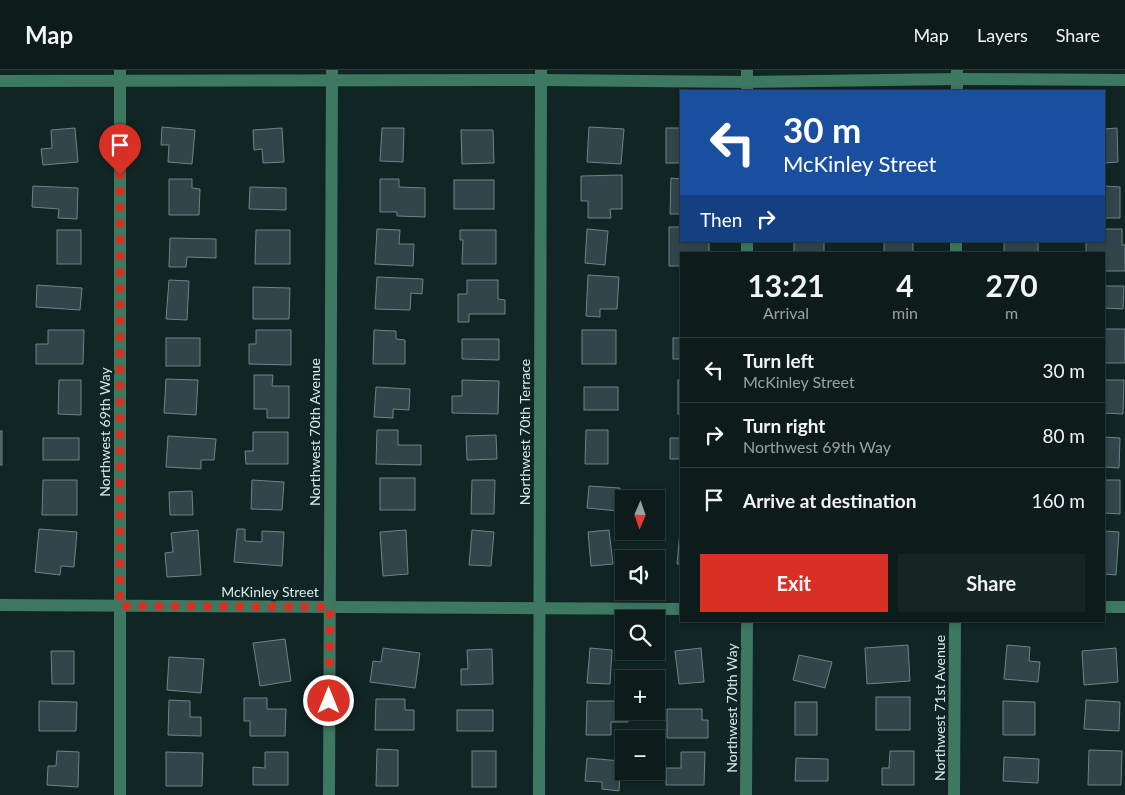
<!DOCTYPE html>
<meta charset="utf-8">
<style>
body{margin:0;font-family:Lato,sans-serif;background:#162524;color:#f1f3f6;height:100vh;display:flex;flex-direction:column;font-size:19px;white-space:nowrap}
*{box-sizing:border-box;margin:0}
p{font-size:16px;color:#9aa1a3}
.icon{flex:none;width:28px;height:28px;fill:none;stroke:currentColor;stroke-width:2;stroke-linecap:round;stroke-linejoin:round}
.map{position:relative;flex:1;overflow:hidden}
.drawer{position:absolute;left:680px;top:182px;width:425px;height:370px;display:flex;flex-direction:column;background:#0d1c1b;border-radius:0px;box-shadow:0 2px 8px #0003,0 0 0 1px #2d3a3a}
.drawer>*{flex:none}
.hud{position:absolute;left:680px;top:20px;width:425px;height:152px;border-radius:0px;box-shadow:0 2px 8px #0003,0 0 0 1px #2d3a3a;background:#1a4fa0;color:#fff;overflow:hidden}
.needle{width:32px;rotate:182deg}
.controls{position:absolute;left:615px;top:420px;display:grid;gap:10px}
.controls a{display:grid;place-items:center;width:50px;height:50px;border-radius:0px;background:#0d1c1b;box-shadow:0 2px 8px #0003,0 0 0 1px #2d3a3a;font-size:25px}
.pin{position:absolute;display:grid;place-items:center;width:42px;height:42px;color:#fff;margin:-51px -21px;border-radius:50% 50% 50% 0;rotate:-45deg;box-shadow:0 0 5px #0007}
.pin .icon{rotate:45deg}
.me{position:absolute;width:55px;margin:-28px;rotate:0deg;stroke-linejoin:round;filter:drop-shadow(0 0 4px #0008)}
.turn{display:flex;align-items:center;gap:18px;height:105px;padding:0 20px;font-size:22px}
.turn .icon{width:65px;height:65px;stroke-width:2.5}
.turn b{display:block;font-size:35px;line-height:42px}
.then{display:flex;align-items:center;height:48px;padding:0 20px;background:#0003;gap:10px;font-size:19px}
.eta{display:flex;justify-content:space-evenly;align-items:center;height:85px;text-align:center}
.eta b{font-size:30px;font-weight:700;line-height:35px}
.button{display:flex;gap:10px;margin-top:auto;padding:10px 20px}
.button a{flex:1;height:58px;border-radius:0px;background:#d93025;color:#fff;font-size:20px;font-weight:700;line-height:58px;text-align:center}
.button a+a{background:#162524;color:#f1f3f6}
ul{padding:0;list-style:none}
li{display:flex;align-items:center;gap:15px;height:65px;padding:0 20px;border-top:1px solid #2d3a3a}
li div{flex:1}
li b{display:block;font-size:19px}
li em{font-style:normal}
header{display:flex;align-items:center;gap:30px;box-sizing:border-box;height:70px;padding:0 25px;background:#0d1c1b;border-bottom:1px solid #2d3a3a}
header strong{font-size:24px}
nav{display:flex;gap:28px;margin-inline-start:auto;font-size:18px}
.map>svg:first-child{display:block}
</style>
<header>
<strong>Map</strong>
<nav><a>Map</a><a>Layers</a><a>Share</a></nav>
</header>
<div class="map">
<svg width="1125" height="725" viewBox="0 0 1125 725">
<rect width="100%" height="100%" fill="#112524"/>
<g fill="#32454b" stroke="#6e8389">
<polygon points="162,57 195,60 192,94 168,92 169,75 161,75"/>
<polygon points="589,57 624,59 621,94 587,92"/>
<polygon points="75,58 78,92 43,95 41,79 52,78 51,60"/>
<polygon points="282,58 284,92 263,93 262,79 254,80 253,60"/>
<polygon points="382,58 404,58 403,92 380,91"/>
<rect x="666" y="58" width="15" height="35"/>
<polygon points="1117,58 1118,92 1104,93 1104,59"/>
<polygon points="461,60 493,60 494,93 462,94"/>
<polygon points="622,105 622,139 610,139 611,148 588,148 588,131 581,131 581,106"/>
<polygon points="671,108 681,109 681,144 670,144"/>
<polygon points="169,109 192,109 192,118 200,119 199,145 169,145"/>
<polygon points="380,109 399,109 399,117 425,118 425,147 397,146 397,142 380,142"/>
<rect x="454" y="110" width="40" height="29"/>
<polygon points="33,116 78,118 77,149 58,148 59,139 32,137"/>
<polygon points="1104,116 1120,117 1120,148 1104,148"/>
<polygon points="250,117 286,118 286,140 249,139"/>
<polygon points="669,157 681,157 681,171 709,171 709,184 681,184 681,196 669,196"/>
<polygon points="377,159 400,160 399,174 414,174 413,196 375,194"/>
<polygon points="587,159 608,161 605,195 585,193"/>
<polygon points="1104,159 1122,159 1122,175 1125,175 1125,201 1104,201 1104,184 1086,184 1086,171 1104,171"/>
<rect x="57" y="160" width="24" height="34"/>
<polygon points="256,160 290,160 290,194 255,194"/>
<polygon points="460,160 496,160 496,194 462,194 463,170 460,170"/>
<polygon points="170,168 216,169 216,188 187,187 186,197 169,197"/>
<rect x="794" y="171" width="30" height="13"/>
<rect x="884" y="171" width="29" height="13"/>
<rect x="1004" y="171" width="34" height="13"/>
<polygon points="588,205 619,207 617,239 600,239 600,247 586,246"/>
<polygon points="377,207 423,209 422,224 411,223 410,240 375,239"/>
<polygon points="169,210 189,211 187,250 166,249"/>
<polygon points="467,210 498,210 498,229 505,230 505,244 469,244 469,252 458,252 458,224 467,224"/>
<polygon points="37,215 82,218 80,240 36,237"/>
<polygon points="1104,216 1124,216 1123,239 1104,238"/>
<polygon points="253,217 290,218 289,249 253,249"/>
<rect x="1104" y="259" width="21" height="34"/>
<polygon points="48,260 84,260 83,294 36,294 36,274 48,274"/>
<polygon points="256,260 291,260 291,295 249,294 249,274 256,274"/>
<polygon points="374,260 396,261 396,269 405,270 405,294 373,294"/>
<rect x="582" y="260" width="34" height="34"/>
<rect x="166" y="268" width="34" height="28"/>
<rect x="673" y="268" width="8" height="21"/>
<polygon points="462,269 499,269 499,290 462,289"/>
<polygon points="254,305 273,305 272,316 289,316 289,348 267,348 267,339 254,339"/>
<polygon points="166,309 198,310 196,345 164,343"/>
<polygon points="59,310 81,310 81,345 58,344"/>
<polygon points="462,310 499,311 498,344 452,343 452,326 462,326"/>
<rect x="678" y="310" width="3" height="34"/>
<polygon points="1104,310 1124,310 1123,344 1104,343"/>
<polygon points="376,317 410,319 409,340 393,339 393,348 374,347"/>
<rect x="584" y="317" width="34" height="23"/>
<polygon points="377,360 398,360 398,375 421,375 421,395 376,394"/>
<polygon points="586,360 608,360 608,394 585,394"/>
<rect x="0" y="361" width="2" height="34"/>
<polygon points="253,362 288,362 288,394 246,394 245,381 253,381"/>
<polygon points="496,365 497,389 467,390 466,366"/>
<polygon points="168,366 216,369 214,390 201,390 201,399 166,397"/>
<polygon points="1104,367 1120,368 1119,398 1104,397"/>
<rect x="43" y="368" width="36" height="22"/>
<polygon points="670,368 681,368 681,400 680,400 680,389 670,389"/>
<rect x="380" y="408" width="35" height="32"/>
<polygon points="43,410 77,410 77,445 42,445"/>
<polygon points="252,410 284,412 282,440 251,439"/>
<polygon points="472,410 495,410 494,444 471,444"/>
<polygon points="1104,410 1120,410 1120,444 1104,443"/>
<polygon points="589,416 620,418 618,441 587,438"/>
<polygon points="192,421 193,445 170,445 169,422"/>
<polygon points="39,459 77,462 74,497 61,496 60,505 35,502"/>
<polygon points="237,459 245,459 245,471 262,472 262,461 284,462 282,496 234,492"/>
<polygon points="198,460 201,505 167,507 165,483 173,482 171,463"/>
<polygon points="406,460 408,504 383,506 380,462"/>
<polygon points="472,460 494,462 491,496 469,495"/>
<polygon points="609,460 613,494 591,496 588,462"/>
<polygon points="680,461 681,461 681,494 677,494"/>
<polygon points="1104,461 1119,462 1116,505 1104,504"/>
<polygon points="285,569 291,611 260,616 253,573"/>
<polygon points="908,575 910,611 867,614 865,578"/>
<polygon points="1007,575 1030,577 1029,591 1040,592 1038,612 1004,609"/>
<polygon points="383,578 420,583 415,618 370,612 373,591 381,592"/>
<polygon points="590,578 612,580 610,614 587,613"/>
<polygon points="701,578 704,612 679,614 675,581"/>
<polygon points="1116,578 1118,612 1084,615 1082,581"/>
<polygon points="492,579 493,614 461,615 461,599 468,599 467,580"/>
<polygon points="51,581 74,581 74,614 52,614"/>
<polygon points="799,585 832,592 825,618 793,610"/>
<polygon points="169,587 204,589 201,623 167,620"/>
<rect x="876" y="627" width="34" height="33"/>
<polygon points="244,628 267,628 267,639 286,639 285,666 250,666 250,651 244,651"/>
<polygon points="376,629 405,629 405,640 414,640 414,660 375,660"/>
<polygon points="169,630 190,631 190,647 201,647 201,666 168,665"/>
<polygon points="1086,630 1120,632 1119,661 1084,659"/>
<polygon points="39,631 77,632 76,661 39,661"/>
<polygon points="587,631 624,631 624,641 628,641 628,652 611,652 611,665 586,665"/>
<polygon points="1003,631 1035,632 1035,665 1003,665"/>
<rect x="795" y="632" width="22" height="33"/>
<polygon points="667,639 702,639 702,650 708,650 708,668 667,668"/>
<rect x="457" y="640" width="36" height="21"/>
<polygon points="377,679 398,680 398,716 376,716"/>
<polygon points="1089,680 1122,681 1121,715 1088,715"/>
<polygon points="57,681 79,682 78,717 47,715 48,696 56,696"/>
<rect x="472" y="681" width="24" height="36"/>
<polygon points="890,681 914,681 914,715 882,715 882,698 889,698"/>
<polygon points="166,682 203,683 202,716 166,716"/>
<polygon points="265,682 288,682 288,715 253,715 253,697 265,698"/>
<polygon points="681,682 705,682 704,715 666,715 666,698 681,698"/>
<polygon points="1004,687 1039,689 1038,713 1003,711"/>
<polygon points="587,688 621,691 619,721 602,719 602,712 585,711"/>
<polygon points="796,688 828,689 828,711 795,711"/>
</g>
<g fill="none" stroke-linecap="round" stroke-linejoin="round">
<g stroke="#3d7860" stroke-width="12">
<polyline points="0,11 541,10 747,12 957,9 1125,10"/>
<polyline points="747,21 747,0"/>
<polyline points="957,21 957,0"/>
<polyline points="747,184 747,171"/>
<polyline points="956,184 956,171"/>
<polyline points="0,535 681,539"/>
<polyline points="1104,537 1125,537"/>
<polyline points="120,725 120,0"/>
<polyline points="329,725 332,0"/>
<polyline points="539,725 541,0"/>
<polyline points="746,725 747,551"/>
<polyline points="954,725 955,551"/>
</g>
</g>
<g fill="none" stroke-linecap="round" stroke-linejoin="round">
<polyline stroke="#d93025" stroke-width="9" stroke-dasharray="0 16.2" points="120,105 120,536 330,537 329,631"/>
</g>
<g text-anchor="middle" stroke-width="5" stroke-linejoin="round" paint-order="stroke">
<g font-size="14" fill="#ddeae9" stroke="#112524">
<text transform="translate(105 362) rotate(-90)" y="5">Northwest 69th Way</text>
<text transform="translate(315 362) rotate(-90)" y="5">Northwest 70th Avenue</text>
<text transform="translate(525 362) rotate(-90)" y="5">Northwest 70th Terrace</text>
<text x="270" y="527">McKinley Street</text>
<text transform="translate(732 638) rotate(-90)" y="5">Northwest 70th Way</text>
<text transform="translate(940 638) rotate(-90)" y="5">Northwest 71st Avenue</text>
</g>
</g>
</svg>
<div class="controls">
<a><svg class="needle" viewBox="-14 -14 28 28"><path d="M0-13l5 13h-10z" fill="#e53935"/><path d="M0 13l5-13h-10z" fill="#9aa1a3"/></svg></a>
<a><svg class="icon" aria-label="sound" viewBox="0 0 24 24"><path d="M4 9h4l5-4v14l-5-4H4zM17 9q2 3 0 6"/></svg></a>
<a><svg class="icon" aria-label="search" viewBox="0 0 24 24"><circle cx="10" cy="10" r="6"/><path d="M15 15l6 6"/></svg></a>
<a>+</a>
<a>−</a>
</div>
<div class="pin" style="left:120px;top:105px;background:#d93025"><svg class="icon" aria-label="arrive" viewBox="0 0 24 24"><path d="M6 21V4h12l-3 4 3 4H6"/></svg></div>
<svg class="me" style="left:329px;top:631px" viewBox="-20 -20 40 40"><circle r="17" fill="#d93025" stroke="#fff" stroke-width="3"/><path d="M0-11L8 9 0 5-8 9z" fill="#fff"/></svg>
<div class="hud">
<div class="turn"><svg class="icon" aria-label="left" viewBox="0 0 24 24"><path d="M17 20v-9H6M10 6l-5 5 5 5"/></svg><div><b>30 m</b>McKinley Street</div></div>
<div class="then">Then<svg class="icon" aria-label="right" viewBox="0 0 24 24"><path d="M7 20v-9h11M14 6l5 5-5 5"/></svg></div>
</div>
<section class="drawer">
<div class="eta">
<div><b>13:21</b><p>Arrival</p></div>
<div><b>4</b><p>min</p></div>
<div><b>270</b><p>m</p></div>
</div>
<ul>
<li><svg class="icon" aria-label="left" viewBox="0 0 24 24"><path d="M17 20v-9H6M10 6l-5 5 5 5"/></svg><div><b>Turn left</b><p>McKinley Street</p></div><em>30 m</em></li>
<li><svg class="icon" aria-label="right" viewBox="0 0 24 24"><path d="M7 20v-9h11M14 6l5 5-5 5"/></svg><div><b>Turn right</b><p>Northwest 69th Way</p></div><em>80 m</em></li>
<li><svg class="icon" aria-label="arrive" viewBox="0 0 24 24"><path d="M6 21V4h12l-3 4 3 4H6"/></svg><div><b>Arrive at destination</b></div><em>160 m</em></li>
</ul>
<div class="button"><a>Exit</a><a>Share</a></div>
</section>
</div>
